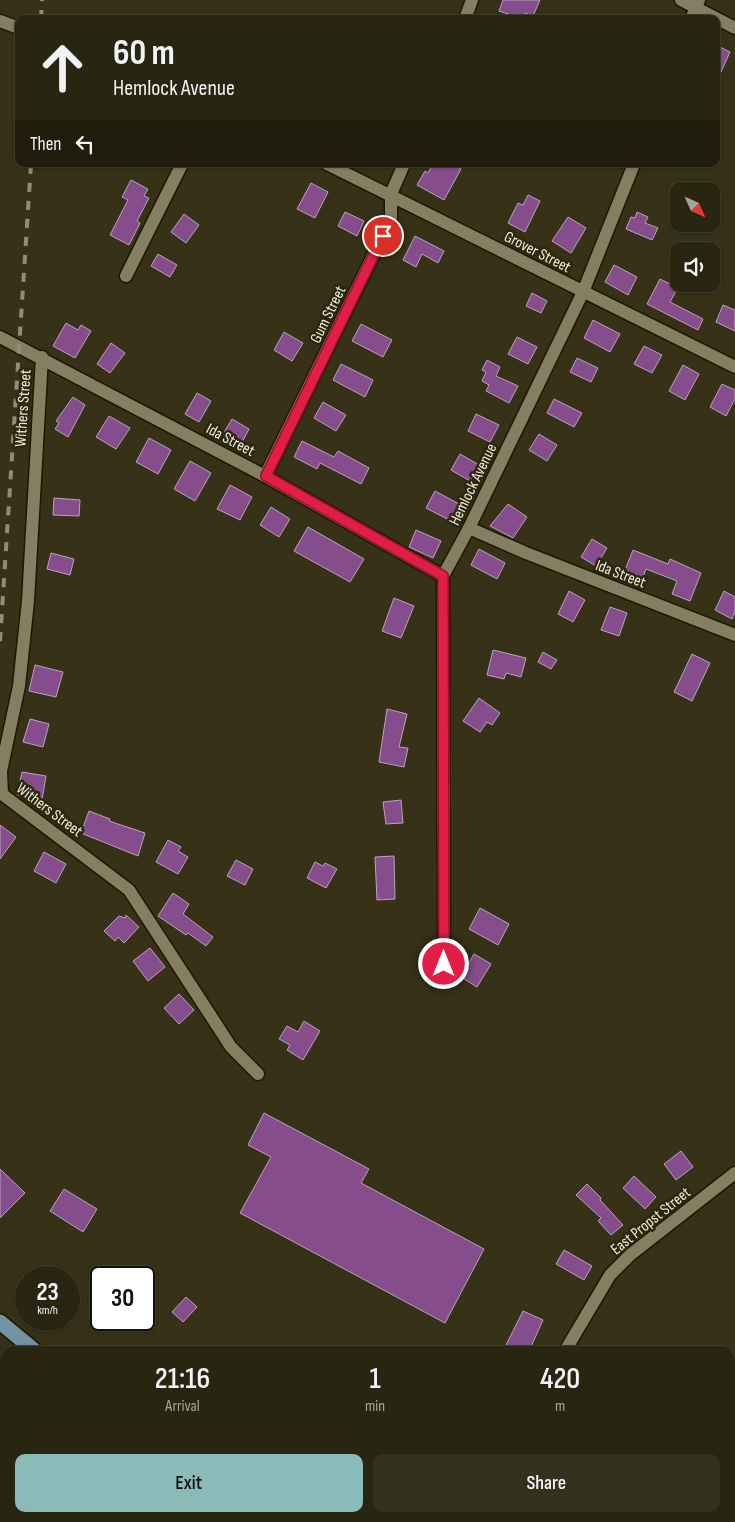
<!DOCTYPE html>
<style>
body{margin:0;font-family:"Sofia Sans Condensed",sans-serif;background:#34311f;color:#f1f3f6;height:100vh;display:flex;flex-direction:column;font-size:19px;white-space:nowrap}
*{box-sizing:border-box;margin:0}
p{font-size:16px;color:#a5a59f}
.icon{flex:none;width:28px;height:28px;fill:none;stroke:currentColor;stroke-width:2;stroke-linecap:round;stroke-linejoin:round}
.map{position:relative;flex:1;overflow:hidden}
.panel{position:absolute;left:0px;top:1346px;width:735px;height:176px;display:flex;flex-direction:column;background:#282511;border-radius:15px 15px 0 0;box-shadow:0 1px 4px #0004,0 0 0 1px #444231}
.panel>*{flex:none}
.top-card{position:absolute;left:15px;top:15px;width:705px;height:152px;border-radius:10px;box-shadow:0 1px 4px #0004,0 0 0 1px #444231;background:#282511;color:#f1f3f6;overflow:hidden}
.needle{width:32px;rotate:135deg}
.tools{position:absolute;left:670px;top:182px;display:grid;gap:10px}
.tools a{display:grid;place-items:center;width:50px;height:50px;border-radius:10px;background:#282511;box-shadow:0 1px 4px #0004,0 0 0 1px #444231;font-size:25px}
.speed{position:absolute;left:15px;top:1266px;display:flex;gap:10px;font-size:25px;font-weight:700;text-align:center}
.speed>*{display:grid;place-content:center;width:65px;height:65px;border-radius:50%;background:#282511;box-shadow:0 1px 4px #0004,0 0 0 1px #444231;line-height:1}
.speed small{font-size:12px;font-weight:400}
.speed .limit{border:2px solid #111;border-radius:8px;background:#fff;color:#111}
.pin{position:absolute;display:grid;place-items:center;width:42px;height:42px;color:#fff;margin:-21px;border:2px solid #fff;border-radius:50%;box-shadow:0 1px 5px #0007}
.me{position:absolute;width:55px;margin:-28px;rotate:0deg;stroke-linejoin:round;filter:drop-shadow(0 0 4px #0008)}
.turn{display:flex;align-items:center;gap:18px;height:105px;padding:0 15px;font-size:22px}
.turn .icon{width:65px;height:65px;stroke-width:2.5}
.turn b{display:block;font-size:35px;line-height:42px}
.then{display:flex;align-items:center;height:48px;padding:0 15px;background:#0003;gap:10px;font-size:19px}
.eta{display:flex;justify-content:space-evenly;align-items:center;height:85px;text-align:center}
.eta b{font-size:30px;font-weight:600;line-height:35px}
.cta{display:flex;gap:10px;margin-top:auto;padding:10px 15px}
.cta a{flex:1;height:58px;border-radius:10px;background:#8bbbb9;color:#111;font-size:20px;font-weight:600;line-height:58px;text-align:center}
.cta a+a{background:#34311f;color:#f1f3f6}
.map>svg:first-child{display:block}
</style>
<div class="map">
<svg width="735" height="1522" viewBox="0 0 735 1522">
<rect width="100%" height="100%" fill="#363117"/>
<g fill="#854d8c" stroke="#baa4bc">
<polygon points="503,0 540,0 533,16 525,13 523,19 499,11"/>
<polygon points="716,45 730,52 716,83"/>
<polygon points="433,164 451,164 461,169 444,200 417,185 425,171 428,173"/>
<polygon points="131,180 148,189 144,196 149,198 137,221 140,223 129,245 110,235 128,200 122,197"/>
<polygon points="311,183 328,192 315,218 297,209"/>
<polygon points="528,195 540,201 525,232 508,223 518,203 523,205"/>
<polygon points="345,212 364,221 357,236 338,226"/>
<polygon points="637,212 648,217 645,223 658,228 652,240 626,229 631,217 635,218"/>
<polygon points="184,214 199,225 186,243 171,232"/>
<polygon points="568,217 586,228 571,253 552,241"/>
<polygon points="415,236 444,251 438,263 422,254 416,267 403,260"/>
<polygon points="158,254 177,265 170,277 151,266"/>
<polygon points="614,265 637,277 628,295 605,282"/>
<polygon points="660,279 678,288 670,302 703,319 698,330 647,304"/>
<polygon points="532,293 547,301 541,313 526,306"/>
<polygon points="723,305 735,310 735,331 716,322"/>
<polygon points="593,320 620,334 610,352 584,338"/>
<polygon points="66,323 78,330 81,325 91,331 75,358 53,346"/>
<polygon points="361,324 392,340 383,357 352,341"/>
<polygon points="284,332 303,343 292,361 274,350"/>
<polygon points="517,337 537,347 528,364 508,354"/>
<polygon points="111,343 125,353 110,373 97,364"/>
<polygon points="644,346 662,355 652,373 634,364"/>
<polygon points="577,358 598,368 591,382 570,372"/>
<polygon points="487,360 500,367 496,376 518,386 509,403 486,391 489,385 482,381 486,372 482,370"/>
<polygon points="341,364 373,380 365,397 333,380"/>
<polygon points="683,365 699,374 685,400 669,391"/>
<polygon points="722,384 735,390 735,399 726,416 710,407"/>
<polygon points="197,393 211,401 199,422 185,414"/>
<polygon points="73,397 85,405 68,437 55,429 59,423 56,421"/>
<polygon points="554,399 582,413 574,427 547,413"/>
<polygon points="323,402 346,415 336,431 314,418"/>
<polygon points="476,414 499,425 490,442 468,431"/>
<polygon points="109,416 130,428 116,449 96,437"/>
<polygon points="232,419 249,429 240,446 222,436"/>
<polygon points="539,434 557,445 547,461 529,450"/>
<polygon points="149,438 171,450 158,474 136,462"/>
<polygon points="302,441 334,457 338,451 369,468 361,484 320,463 317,469 294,457"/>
<polygon points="460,454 479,465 470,481 451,470"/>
<polygon points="190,461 211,473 195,501 174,489"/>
<polygon points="230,485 252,497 240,520 217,509"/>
<polygon points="435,491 459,504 451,521 426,508"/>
<polygon points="54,498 80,500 79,516 53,515"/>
<polygon points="508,504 527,517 513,538 490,526"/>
<polygon points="271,507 290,519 279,537 260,525"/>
<polygon points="308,527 364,559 350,582 294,551"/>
<polygon points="416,530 441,541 433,558 409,547"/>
<polygon points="592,539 607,548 596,566 581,557"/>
<polygon points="479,549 505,563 497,579 471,565"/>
<polygon points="633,550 668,564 670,559 701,573 690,601 672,594 677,581 646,569 641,582 623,575"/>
<polygon points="51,553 74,559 70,575 47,569"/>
<polygon points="569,591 585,600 573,622 558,614"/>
<polygon points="724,591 735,597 735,612 732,619 715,610"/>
<polygon points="394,598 414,606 401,638 382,631"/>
<polygon points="610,607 627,613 619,636 601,630"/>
<polygon points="493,650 526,658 521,677 506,673 504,679 487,675"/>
<polygon points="543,652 557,660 551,669 538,662"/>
<polygon points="692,654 710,663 692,701 674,692"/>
<polygon points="35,665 63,672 56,697 29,691"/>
<polygon points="479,698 500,713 492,725 487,722 480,732 463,721"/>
<polygon points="387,709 407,714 399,747 408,748 404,767 379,762"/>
<polygon points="30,719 49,724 43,747 23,742"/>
<polygon points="22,772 46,776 42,800 17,795"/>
<polygon points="401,800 403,823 386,824 383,802"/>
<polygon points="89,811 110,819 109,821 145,833 138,856 81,833"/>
<polygon points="0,825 16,837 0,859"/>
<polygon points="168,840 181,847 178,851 188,857 178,874 156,862"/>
<polygon points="44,852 66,864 56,883 34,871"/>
<polygon points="394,856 395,899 377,900 375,857"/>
<polygon points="236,860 253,869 245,885 227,876"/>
<polygon points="315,862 323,866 325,863 337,869 326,888 307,878"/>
<polygon points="173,893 189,904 183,914 213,937 206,946 188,933 186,935 158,916"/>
<polygon points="480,908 509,924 498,945 469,929"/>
<polygon points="126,915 139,927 124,943 118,937 115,941 104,931 119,916 125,918"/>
<polygon points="150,948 165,967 148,981 133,961"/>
<polygon points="474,954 491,964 477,987 461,977"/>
<polygon points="179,994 194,1010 179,1024 164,1008"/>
<polygon points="304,1021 320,1031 303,1060 287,1050 290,1045 279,1039 287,1026 298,1032"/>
<polygon points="264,1113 369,1169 361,1183 484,1249 445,1323 240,1213 271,1157 248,1145"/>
<polygon points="681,1151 693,1167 676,1180 664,1164"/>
<polygon points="0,1169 25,1193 0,1218"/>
<polygon points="634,1176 656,1197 645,1209 623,1188"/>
<polygon points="587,1184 601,1198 600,1200 623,1225 611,1235 598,1221 601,1218 576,1195"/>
<polygon points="64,1189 97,1209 83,1232 50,1211"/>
<polygon points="564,1250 592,1266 584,1280 556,1264"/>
<polygon points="186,1297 197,1307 183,1322 172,1312"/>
<polygon points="523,1311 543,1320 529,1351 503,1351"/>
</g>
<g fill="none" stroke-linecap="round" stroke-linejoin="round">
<g stroke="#1e1801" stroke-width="15">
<g id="minor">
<polyline points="681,0 735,28"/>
<polyline points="465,19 472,0"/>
<polyline points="691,19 699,0"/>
<polyline points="0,21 19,28"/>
<polyline points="327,164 735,367"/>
<polyline points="126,276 182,164"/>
<polyline points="0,337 265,476 443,576"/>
<polyline points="42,357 28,601 19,686 1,771 2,794 129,890 231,1047 258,1074"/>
<polyline points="265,476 391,219 391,194 404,164"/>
<polyline points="469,528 526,553 735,635"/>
<polyline points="444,964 443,576 469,528 583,292 634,164"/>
<polyline points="565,1351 610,1275 630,1255 735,1173"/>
<polyline points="130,1522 133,1518"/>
<polyline points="404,1522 408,1518"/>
</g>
</g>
<g stroke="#1e1801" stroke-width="18">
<g id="primary">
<polyline points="0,1322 35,1351"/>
<polyline points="206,1518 211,1522"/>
</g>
</g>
<use href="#minor" stroke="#847e62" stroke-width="12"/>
<use href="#primary" stroke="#7393a5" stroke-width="15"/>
<g stroke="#918d78" stroke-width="4" stroke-dasharray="9 9" stroke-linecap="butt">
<polyline points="41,19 42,0"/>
<polyline points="0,641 31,164"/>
</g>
</g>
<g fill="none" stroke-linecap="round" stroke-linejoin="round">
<g stroke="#92132f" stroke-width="12">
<polyline id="route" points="383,236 266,476 443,576 444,964"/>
</g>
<use href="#route" stroke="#e11d48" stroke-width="9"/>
</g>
<g text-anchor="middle" stroke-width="5" stroke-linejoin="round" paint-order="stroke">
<g font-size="16" fill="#f0eddd" stroke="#2c270d">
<text transform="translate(538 251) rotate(27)" y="6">Grover Street</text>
<text transform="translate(327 314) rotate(-64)" y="6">Gum Street</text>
<text transform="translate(22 408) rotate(-86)" y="6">Withers Street</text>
<text transform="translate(231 439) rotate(28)" y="6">Ida Street</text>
<text transform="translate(472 484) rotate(-64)" y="6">Hemlock Avenue</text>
<text transform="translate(621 573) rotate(21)" y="6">Ida Street</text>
<text transform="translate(50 809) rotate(37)" y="6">Withers Street</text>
<text transform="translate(650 1220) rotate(-39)" y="6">East Propst Street</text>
</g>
</g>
</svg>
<div class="tools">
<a><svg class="needle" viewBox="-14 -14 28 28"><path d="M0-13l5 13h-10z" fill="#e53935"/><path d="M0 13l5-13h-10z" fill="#a5a59f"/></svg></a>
<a><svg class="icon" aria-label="sound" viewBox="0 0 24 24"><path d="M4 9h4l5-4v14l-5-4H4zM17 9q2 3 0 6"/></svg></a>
</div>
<div class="speed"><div>23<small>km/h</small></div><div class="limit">30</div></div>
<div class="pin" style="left:383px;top:236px;background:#d93025"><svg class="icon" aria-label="arrive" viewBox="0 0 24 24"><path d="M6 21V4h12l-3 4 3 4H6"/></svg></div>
<svg class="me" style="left:444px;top:964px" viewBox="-20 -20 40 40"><circle r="17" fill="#e11d48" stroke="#fff" stroke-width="3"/><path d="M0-11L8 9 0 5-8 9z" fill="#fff"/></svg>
<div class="top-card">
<div class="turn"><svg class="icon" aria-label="ahead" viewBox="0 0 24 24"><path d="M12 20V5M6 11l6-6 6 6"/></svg><div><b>60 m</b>Hemlock Avenue</div></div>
<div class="then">Then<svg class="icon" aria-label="left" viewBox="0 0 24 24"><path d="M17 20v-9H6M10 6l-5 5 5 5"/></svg></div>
</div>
<section class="panel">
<div class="eta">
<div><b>21:16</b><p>Arrival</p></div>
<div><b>1</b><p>min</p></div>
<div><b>420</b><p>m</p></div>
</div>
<div class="cta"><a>Exit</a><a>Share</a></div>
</section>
</div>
